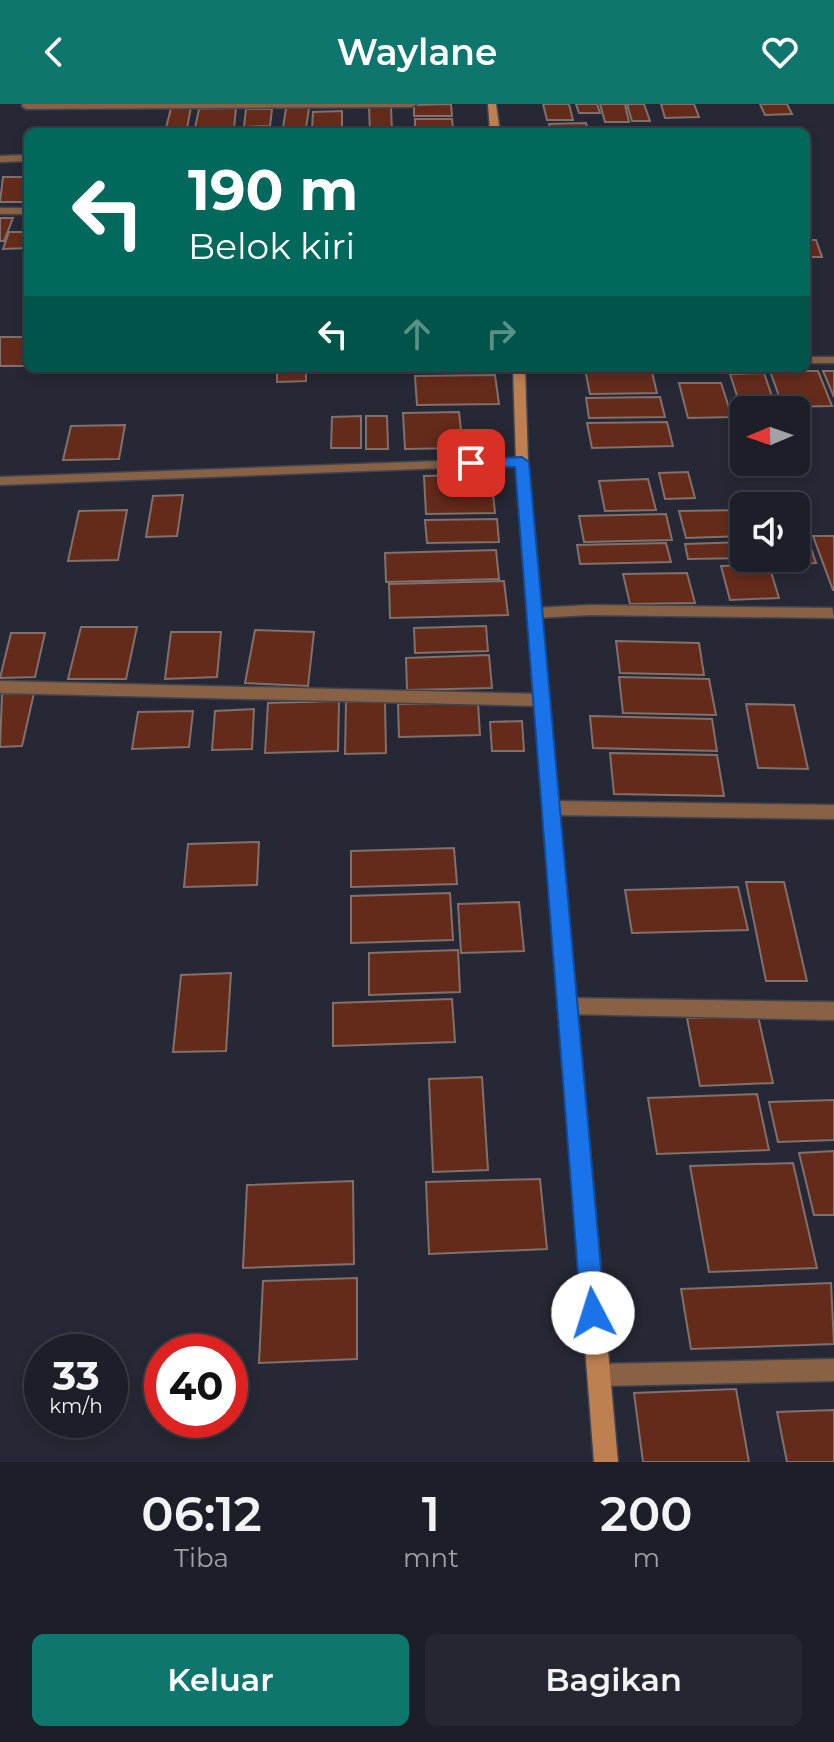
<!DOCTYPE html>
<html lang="id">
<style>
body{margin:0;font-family:Montserrat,sans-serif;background:#252730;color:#f1f3f6;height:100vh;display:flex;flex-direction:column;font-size:30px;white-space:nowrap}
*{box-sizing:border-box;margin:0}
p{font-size:26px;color:#a0a2a8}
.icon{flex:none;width:44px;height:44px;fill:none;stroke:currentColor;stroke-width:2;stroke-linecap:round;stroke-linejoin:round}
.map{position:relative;height:1358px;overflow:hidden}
.details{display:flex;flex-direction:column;background:#1c1f28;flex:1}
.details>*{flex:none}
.banner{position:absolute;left:24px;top:24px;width:786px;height:244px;border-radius:12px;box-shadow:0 4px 12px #0003,0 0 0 2px #3a3d45;background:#00695c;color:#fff;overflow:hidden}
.needle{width:52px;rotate:268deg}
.buttons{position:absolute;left:730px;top:292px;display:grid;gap:16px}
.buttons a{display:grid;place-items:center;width:80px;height:80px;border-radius:12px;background:#1c1f28;box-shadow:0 4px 12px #0003,0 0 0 2px #3a3d45;font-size:40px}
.speed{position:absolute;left:24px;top:1230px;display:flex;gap:16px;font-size:40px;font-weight:700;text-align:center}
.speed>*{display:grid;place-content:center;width:104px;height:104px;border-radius:50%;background:#1c1f28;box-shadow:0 4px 12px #0003,0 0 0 2px #3a3d45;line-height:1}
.speed small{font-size:20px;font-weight:400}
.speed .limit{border:12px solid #d22;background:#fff;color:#111}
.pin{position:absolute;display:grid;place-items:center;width:68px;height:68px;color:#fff;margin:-34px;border-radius:16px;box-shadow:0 4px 12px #0006}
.me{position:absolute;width:88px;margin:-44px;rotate:355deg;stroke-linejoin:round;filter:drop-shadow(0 0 6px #0008)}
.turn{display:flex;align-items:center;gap:28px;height:168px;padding:0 32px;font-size:36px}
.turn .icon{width:104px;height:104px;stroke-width:2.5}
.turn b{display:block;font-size:56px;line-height:68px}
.lanes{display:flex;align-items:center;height:76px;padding:0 32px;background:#0003;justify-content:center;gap:40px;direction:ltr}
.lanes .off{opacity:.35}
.eta{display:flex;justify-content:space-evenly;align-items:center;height:136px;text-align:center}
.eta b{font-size:48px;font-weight:600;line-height:56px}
.cta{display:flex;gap:16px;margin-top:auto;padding:16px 32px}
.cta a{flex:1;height:92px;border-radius:12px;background:#0f766e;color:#fff;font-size:32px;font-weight:600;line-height:92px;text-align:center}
.cta a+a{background:#252730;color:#f1f3f6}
header{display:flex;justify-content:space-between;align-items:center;height:104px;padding:0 32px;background:#0f766e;color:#fff;font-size:36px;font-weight:600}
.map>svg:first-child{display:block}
</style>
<header><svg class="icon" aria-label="back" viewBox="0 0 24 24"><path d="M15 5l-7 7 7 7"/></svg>Waylane<svg class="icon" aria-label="heart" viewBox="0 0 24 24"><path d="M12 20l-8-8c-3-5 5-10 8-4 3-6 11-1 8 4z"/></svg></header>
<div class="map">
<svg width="834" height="1358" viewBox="0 0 834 1358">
<rect width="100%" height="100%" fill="#262935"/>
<g fill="#642b1b" stroke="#81706b" stroke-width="2">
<polygon points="451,0 452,12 414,12 414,1"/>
<polygon points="543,0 569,0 573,16 547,16"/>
<polygon points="576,0 597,0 600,9 579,9"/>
<polygon points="600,0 625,0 629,18 605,18"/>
<polygon points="627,0 644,0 650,17 632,17"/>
<polygon points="661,0 694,0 699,13 665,14"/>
<polygon points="760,0 787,0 792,10 765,11"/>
<polygon points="191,3 187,24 166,24 171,4"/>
<polygon points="369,3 391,3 392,28 370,28"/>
<polygon points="236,4 234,24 195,24 199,5"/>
<polygon points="286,4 309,4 306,24 283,24"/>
<polygon points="246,5 272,5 270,22 244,23"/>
<polygon points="342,7 342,24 312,25 313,8"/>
<polygon points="415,15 452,15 453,25 415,26"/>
<polygon points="586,19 588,28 551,28 549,20"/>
<polygon points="3,73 28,73 28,98 0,98"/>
<polygon points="0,114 13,114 4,137 0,137"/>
<polygon points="9,128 28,128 28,144 3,145"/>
<polygon points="806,136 816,136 822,153 806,153"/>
<polygon points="0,233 28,233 27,262 0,262"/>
<polygon points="90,264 143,264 142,268 88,269"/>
<polygon points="277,264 306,264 306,277 277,278"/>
<polygon points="651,264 657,289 590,290 585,265"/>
<polygon points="770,267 818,267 832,302 783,303"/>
<polygon points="823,267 834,267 834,293"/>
<polygon points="764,269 775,301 740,301 730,270"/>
<polygon points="495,271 499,300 417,301 415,272"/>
<polygon points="679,279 721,279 732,313 688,314"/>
<polygon points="660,293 665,313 589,314 586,294"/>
<polygon points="459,308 463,344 405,345 403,309"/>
<polygon points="361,312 361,344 331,344 332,313"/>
<polygon points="366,312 387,312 388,345 366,345"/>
<polygon points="667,318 673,342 592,344 587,319"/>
<polygon points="125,321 119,355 63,356 71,322"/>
<polygon points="688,368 695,394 665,395 659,369"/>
<polygon points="491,370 495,409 426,410 424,372"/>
<polygon points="648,375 656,406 605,407 599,377"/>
<polygon points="183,391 177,432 146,433 153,392"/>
<polygon points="127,406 118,456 68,457 79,407"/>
<polygon points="744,406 744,432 686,434 679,407"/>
<polygon points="666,410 672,436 584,438 579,412"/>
<polygon points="497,415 499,438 427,439 425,416"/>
<polygon points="796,424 804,424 816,459 783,460 781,454 796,454"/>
<polygon points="813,432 834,432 834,486 833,486"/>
<polygon points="744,438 744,454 749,454 688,455 685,440"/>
<polygon points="666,439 671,458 580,460 577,441"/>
<polygon points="496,446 499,475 386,478 385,449"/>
<polygon points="769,461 779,494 730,496 721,462"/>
<polygon points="687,469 695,499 630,500 623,470"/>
<polygon points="504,477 508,511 390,514 389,480"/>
<polygon points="486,522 488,547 415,549 414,524"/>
<polygon points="81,523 137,523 126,575 68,575"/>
<polygon points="255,526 314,528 308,582 245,579"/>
<polygon points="171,528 221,528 217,573 165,575"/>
<polygon points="11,529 45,529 35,573 0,574"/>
<polygon points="616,537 699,539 704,571 620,569"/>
<polygon points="489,551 492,584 407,586 406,554"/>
<polygon points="619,573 709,575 716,611 623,609"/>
<polygon points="34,589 22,642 0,643 2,590"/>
<polygon points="339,597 338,647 265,649 268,599"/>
<polygon points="346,598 385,598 386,649 345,650"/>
<polygon points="478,599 480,631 399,633 398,600"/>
<polygon points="746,600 794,601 808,665 758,664"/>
<polygon points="254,605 252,645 212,646 215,607"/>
<polygon points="193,607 189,643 132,645 138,608"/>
<polygon points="590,612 712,615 717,647 593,644"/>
<polygon points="522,617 524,647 492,647 490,618"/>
<polygon points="610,649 717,651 724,692 614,690"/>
<polygon points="259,738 257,781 184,783 188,740"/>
<polygon points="454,744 457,780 351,783 351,747"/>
<polygon points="746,778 784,778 807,877 766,877"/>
<polygon points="738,783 748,826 632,829 625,786"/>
<polygon points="450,789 453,836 351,839 351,792"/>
<polygon points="519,798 524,847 461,849 458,800"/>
<polygon points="458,846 460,888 369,891 369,849"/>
<polygon points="231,869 226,947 173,948 181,871"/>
<polygon points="452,895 455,938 333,942 333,899"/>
<polygon points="758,912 773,979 700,982 687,914"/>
<polygon points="482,973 488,1066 433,1068 429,975"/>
<polygon points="757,990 769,1046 657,1050 648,994"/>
<polygon points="834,996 834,1036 778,1038 769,998"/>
<polygon points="834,1047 834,1111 814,1111 799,1049"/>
<polygon points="793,1059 817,1164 709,1168 690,1062"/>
<polygon points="540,1075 547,1145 429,1150 426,1078"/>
<polygon points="353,1077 354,1160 243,1164 247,1081"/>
<polygon points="357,1174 357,1255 259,1259 263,1177"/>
<polygon points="831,1179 834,1240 691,1245 681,1185"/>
<polygon points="736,1285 749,1358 643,1358 634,1289"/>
<polygon points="834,1306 834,1358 787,1358 777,1308"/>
</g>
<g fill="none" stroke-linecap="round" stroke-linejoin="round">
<g stroke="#424551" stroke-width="3">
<g id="street">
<polygon points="23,0 416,0 412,3 26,5 22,2"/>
<polygon points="28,51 28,57 0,58 0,52"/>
<rect x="0" y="104" width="28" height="6"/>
<rect x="806" y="253" width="28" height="6"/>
<polygon points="522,354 528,358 526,361 0,381 0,373"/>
<polygon points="590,501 832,504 834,514 590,511 535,514 528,509 535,504"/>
<polygon points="0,577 541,590 549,596 541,602 0,589"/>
<polygon points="551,697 834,701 834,715 551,711 545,709 543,704 545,699"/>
<polygon points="566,894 834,898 834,916 566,910 560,908 557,902 560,896"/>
<polygon points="834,1255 834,1277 599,1282 591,1279 588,1271 591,1263 599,1260"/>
</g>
</g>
<g stroke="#424551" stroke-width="3">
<g id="secondary">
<polygon points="488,0 496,0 500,28 490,28"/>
<polygon points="513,264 525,264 528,358 618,1358 594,1358 516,358"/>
</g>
</g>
<use href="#street" fill="#896145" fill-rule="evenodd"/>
<use href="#secondary" fill="#bf8051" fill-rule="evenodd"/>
</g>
<polygon fill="#1a73e8" stroke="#114b97" stroke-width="2" points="522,353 529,358 605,1209 602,1218 593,1221 585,1218 581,1209 515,363 471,364 463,359 471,355"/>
</svg>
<div class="buttons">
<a><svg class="needle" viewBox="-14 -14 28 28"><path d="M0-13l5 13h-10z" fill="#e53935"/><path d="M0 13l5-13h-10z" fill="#a0a2a8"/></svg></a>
<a><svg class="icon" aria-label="sound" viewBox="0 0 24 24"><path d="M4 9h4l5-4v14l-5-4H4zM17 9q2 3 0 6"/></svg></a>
</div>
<div class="speed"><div>33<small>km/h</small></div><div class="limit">40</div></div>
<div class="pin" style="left:471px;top:359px;background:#d93025"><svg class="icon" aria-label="arrive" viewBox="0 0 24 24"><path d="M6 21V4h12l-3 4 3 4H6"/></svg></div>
<svg class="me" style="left:593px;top:1209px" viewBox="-20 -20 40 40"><circle r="19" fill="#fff"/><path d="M0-13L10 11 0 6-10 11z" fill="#1a73e8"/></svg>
<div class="banner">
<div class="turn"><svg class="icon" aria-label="left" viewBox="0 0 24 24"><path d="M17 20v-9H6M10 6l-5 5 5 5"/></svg><div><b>190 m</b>Belok kiri</div></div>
<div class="lanes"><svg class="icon" aria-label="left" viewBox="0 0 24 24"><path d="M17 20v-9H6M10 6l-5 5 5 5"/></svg><svg class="icon off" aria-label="ahead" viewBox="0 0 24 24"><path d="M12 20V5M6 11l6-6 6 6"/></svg><svg class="icon off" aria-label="right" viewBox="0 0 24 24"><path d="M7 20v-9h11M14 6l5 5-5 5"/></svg></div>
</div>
</div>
<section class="details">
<div class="eta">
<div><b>06:12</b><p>Tiba</p></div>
<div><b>1</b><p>mnt</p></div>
<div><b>200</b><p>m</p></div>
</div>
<div class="cta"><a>Keluar</a><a>Bagikan</a></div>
</section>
